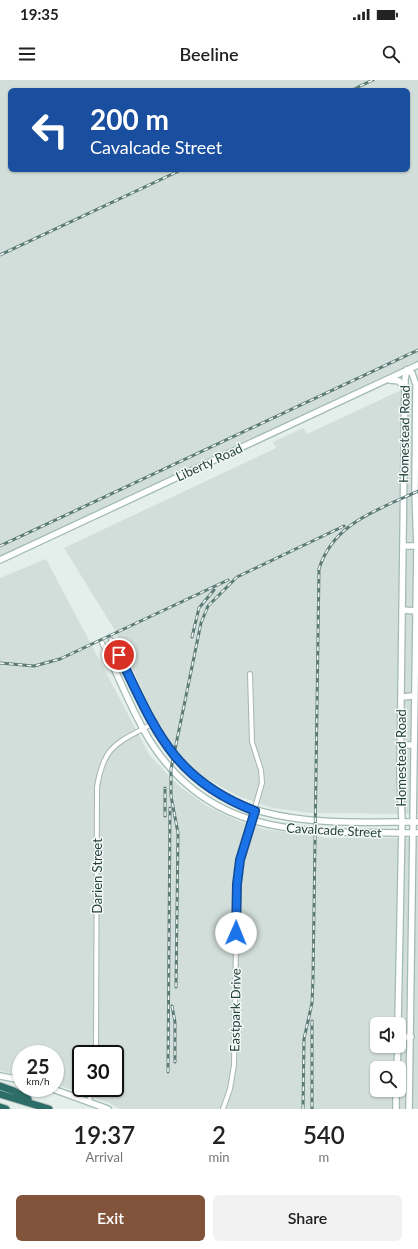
<!DOCTYPE html>
<style>
body{margin:0;font-family:Lato,sans-serif;background:#f2f2f2;color:#222;height:100vh;display:flex;flex-direction:column;font-size:15px;white-space:nowrap}
*{box-sizing:border-box;margin:0}
p{font-size:13px;color:#767676}
.icon{flex:none;width:22px;height:22px;fill:none;stroke:currentColor;stroke-width:2;stroke-linecap:round;stroke-linejoin:round}
.map{position:relative;height:1029px;overflow:hidden}
.sheet{display:flex;flex-direction:column;background:#fff;flex:1}
.sheet>*{flex:none}
.guide{position:absolute;left:8px;top:8px;width:402px;height:84px;border-radius:6px;box-shadow:0 1px 3px #0004;background:#1a4fa0;color:#fff;overflow:hidden}
.tools{position:absolute;left:370px;top:937px;display:grid;gap:8px}
.tools a{display:grid;place-items:center;width:36px;height:36px;border-radius:6px;background:#fff;box-shadow:0 1px 3px #0004;font-size:20px}
.speed{position:absolute;left:12px;top:965px;display:flex;gap:8px;font-size:20px;font-weight:700;text-align:center}
.speed>*{display:grid;place-content:center;width:52px;height:52px;border-radius:50%;background:#fff;box-shadow:0 1px 3px #0004;line-height:1}
.speed small{font-size:10px;font-weight:400}
.speed .limit{border:2px solid #111;border-radius:6px;background:#fff;color:#111}
.pin{position:absolute;display:grid;place-items:center;width:34px;height:34px;color:#fff;margin:-17px;border:2px solid #fff;border-radius:50%;box-shadow:0 1px 4px #0007}
.me{position:absolute;width:44px;margin:-22px;rotate:1deg;stroke-linejoin:round;filter:drop-shadow(0 0 3px #0008)}
.turn{display:flex;align-items:center;gap:14px;height:84px;padding:0 16px;font-size:18px}
.turn .icon{width:52px;height:52px;stroke-width:2.5}
.turn b{display:block;font-size:28px;line-height:34px}
.eta{display:flex;justify-content:space-evenly;align-items:center;height:68px;text-align:center}
.eta b{font-size:24px;font-weight:600;line-height:28px}
.primary-button{display:flex;gap:8px;margin-top:auto;padding:8px 16px}
.primary-button a{flex:1;height:46px;border-radius:6px;background:#81543b;color:#fff;font-size:16px;font-weight:600;line-height:46px;text-align:center}
.primary-button a+a{background:#f2f2f2;color:#222}
.status{display:flex;justify-content:space-between;align-items:center;height:28px;padding:0 20px;background:#fff;direction:ltr}
.status svg{height:11px;fill:currentColor}
header{display:flex;justify-content:space-between;align-items:center;height:52px;padding:0 16px;background:#fff;font-size:18px;font-weight:600}
.map>svg:first-child{display:block}
</style>
<div class="status"><b>19:35</b><svg viewBox="0 0 49 12"><path d="M0 12V9h3v3zM5 12V6h3v6zM10 12V3h3v9zM15 12V0h3v12zM26 1h20v11H26zM47 4h2v5h-2z"/></svg></div>
<header><svg class="icon" aria-label="menu" viewBox="0 0 24 24"><path d="M4 6h16M4 12h16M4 18h16"/></svg>Beeline<svg class="icon" aria-label="search" viewBox="0 0 24 24"><circle cx="10" cy="10" r="6"/><path d="M15 15l6 6"/></svg></header>
<div class="map">
<svg width="418" height="1029" viewBox="0 0 418 1029">
<rect width="100%" height="100%" fill="#e4eeea"/>
<g fill="#d2ded9" fill-rule="evenodd">
<path d="M0 0H418V281L0 478ZM10 10H408V90H10Z"/>
<polygon points="418,306 418,734 311,733 273,728 240,717 198,694 162,654 116,552 64,468 276,368 273,362 303,348 307,354 397,312"/>
<path d="M46 479 150 676 178 705 205 725 238 741 263 749 330 758H418V1029H120L109 1023 55 1004V974H21V995L0 991V498ZM377 944H399V966H377ZM81 974H115V1008H81ZM377 988H399V1010H377Z"/>
</g>
<g fill="none" stroke-linecap="round" stroke-linejoin="round">
<g stroke="#a6b6b2" stroke-width="6">
<g id="street">
<polyline points="111,560 119,575"/>
<polyline points="102,563 110,579"/>
<path d="M96 974 97 707C104 664 118 663 152 644"/>
<polyline points="89,1021 92,1008"/>
<polyline points="223,1029 230,1009 234,985 237,804 240,780 262,703 261,690 252,662 250,594"/>
</g>
</g>
<g stroke="#a2bab4" stroke-width="8">
<g id="secondary">
<polyline points="407,290 412,293 416,305 415,412 417,466 409,1029"/>
<polyline points="390,300 399,301 405,308"/>
<polyline points="403,466 417,466"/>
<polyline points="0,480 418,285"/>
<polyline points="402,530 416,531"/>
<polyline points="401,617 414,616"/>
<polyline points="400,665 413,665"/>
<path d="M418 742C318 742 219 751 158 654 142 629 131 601 119 575L110 579C123 607 135 638 152 664 217 763 315 751 418 753"/>
<polyline points="398,944 402,742 400,696 405,299 407,290"/>
<polyline points="399,957 411,957"/>
<polyline points="397,988 398,966"/>
<polyline points="0,996 21,1000"/>
<polyline points="50,1008 108,1029"/>
<polyline points="396,1029 396,1010"/>
</g>
</g>
<g stroke="#c1cac8" stroke-width="9">
<g id="highway">
<polyline points="0,1006 14,1011 28,1019"/>
<polyline points="0,1014 49,1029"/>
<polyline points="0,1027 6,1029"/>
</g>
</g>
<use href="#street" stroke="#fff" stroke-width="4"/>
<use href="#secondary" stroke="#fff" stroke-width="5.5"/>
<use href="#highway" stroke="#2d6d67" stroke-width="7"/>
<g stroke="#5d7b76" stroke-width="3">
<g id="rail">
<polyline points="352,10 373,0"/>
<polyline points="0,175 181,90"/>
<polyline points="0,466 418,270"/>
<polyline points="192,557 199,528 214,510"/>
<polyline points="0,583 34,586 60,579 228,500"/>
<polyline points="165,736 165,708"/>
<polyline points="176,907 178,753 171,716 171,689 201,543 208,526 237,497 344,446"/>
<polyline points="172,926 175,942 175,982"/>
<polyline points="312,941 312,1029"/>
<polyline points="168,992 170,728"/>
<path d="M303 1029 304 959 312 923 313 899 319 489C333 443 378 430 418 411"/>
</g>
</g>
<use href="#rail" stroke="#f5faf8" stroke-width="1.5" stroke-dasharray="4.5" stroke-linecap="butt"/>
</g>
<g fill="none" stroke-linecap="round" stroke-linejoin="round">
<g stroke="#114b97" stroke-width="10">
<path id="route" d="M119 575C155 649 172 699 255 731L240 780 237 804 236 853"/>
</g>
<use href="#route" stroke="#1a73e8" stroke-width="7"/>
</g>
<g text-anchor="middle" stroke-width="3" stroke-linejoin="round" paint-order="stroke">
<g font-size="13" fill="#22403b" stroke="#f5faf8">
<text transform="translate(404 354) rotate(-89)" y="5">Homestead Road</text>
<text transform="translate(209 382) rotate(-25)" y="5">Liberty Road</text>
<text transform="translate(401 678) rotate(-90)" y="5">Homestead Road</text>
<text transform="translate(334 750) rotate(3)" y="5">Cavalcade Street</text>
<text transform="translate(97 796) rotate(-90)" y="5">Darien Street</text>
<text transform="translate(235 930) rotate(-89)" y="5">Eastpark Drive</text>
</g>
</g>
</svg>
<div class="tools">
<a><svg class="icon" aria-label="sound" viewBox="0 0 24 24"><path d="M4 9h4l5-4v14l-5-4H4zM17 9q2 3 0 6"/></svg></a>
<a><svg class="icon" aria-label="search" viewBox="0 0 24 24"><circle cx="10" cy="10" r="6"/><path d="M15 15l6 6"/></svg></a>
</div>
<div class="speed"><div>25<small>km/h</small></div><div class="limit">30</div></div>
<div class="pin" style="left:119px;top:575px;background:#d93025"><svg class="icon" aria-label="arrive" viewBox="0 0 24 24"><path d="M6 21V4h12l-3 4 3 4H6"/></svg></div>
<svg class="me" style="left:236px;top:853px" viewBox="-20 -20 40 40"><circle r="19" fill="#fff"/><path d="M0-13L10 11 0 6-10 11z" fill="#1a73e8"/></svg>
<div class="guide">
<div class="turn"><svg class="icon" aria-label="left" viewBox="0 0 24 24"><path d="M17 20v-9H6M10 6l-5 5 5 5"/></svg><div><b>200 m</b>Cavalcade Street</div></div>
</div>
</div>
<section class="sheet">
<div class="eta">
<div><b>19:37</b><p>Arrival</p></div>
<div><b>2</b><p>min</p></div>
<div><b>540</b><p>m</p></div>
</div>
<div class="primary-button"><a>Exit</a><a>Share</a></div>
</section>
